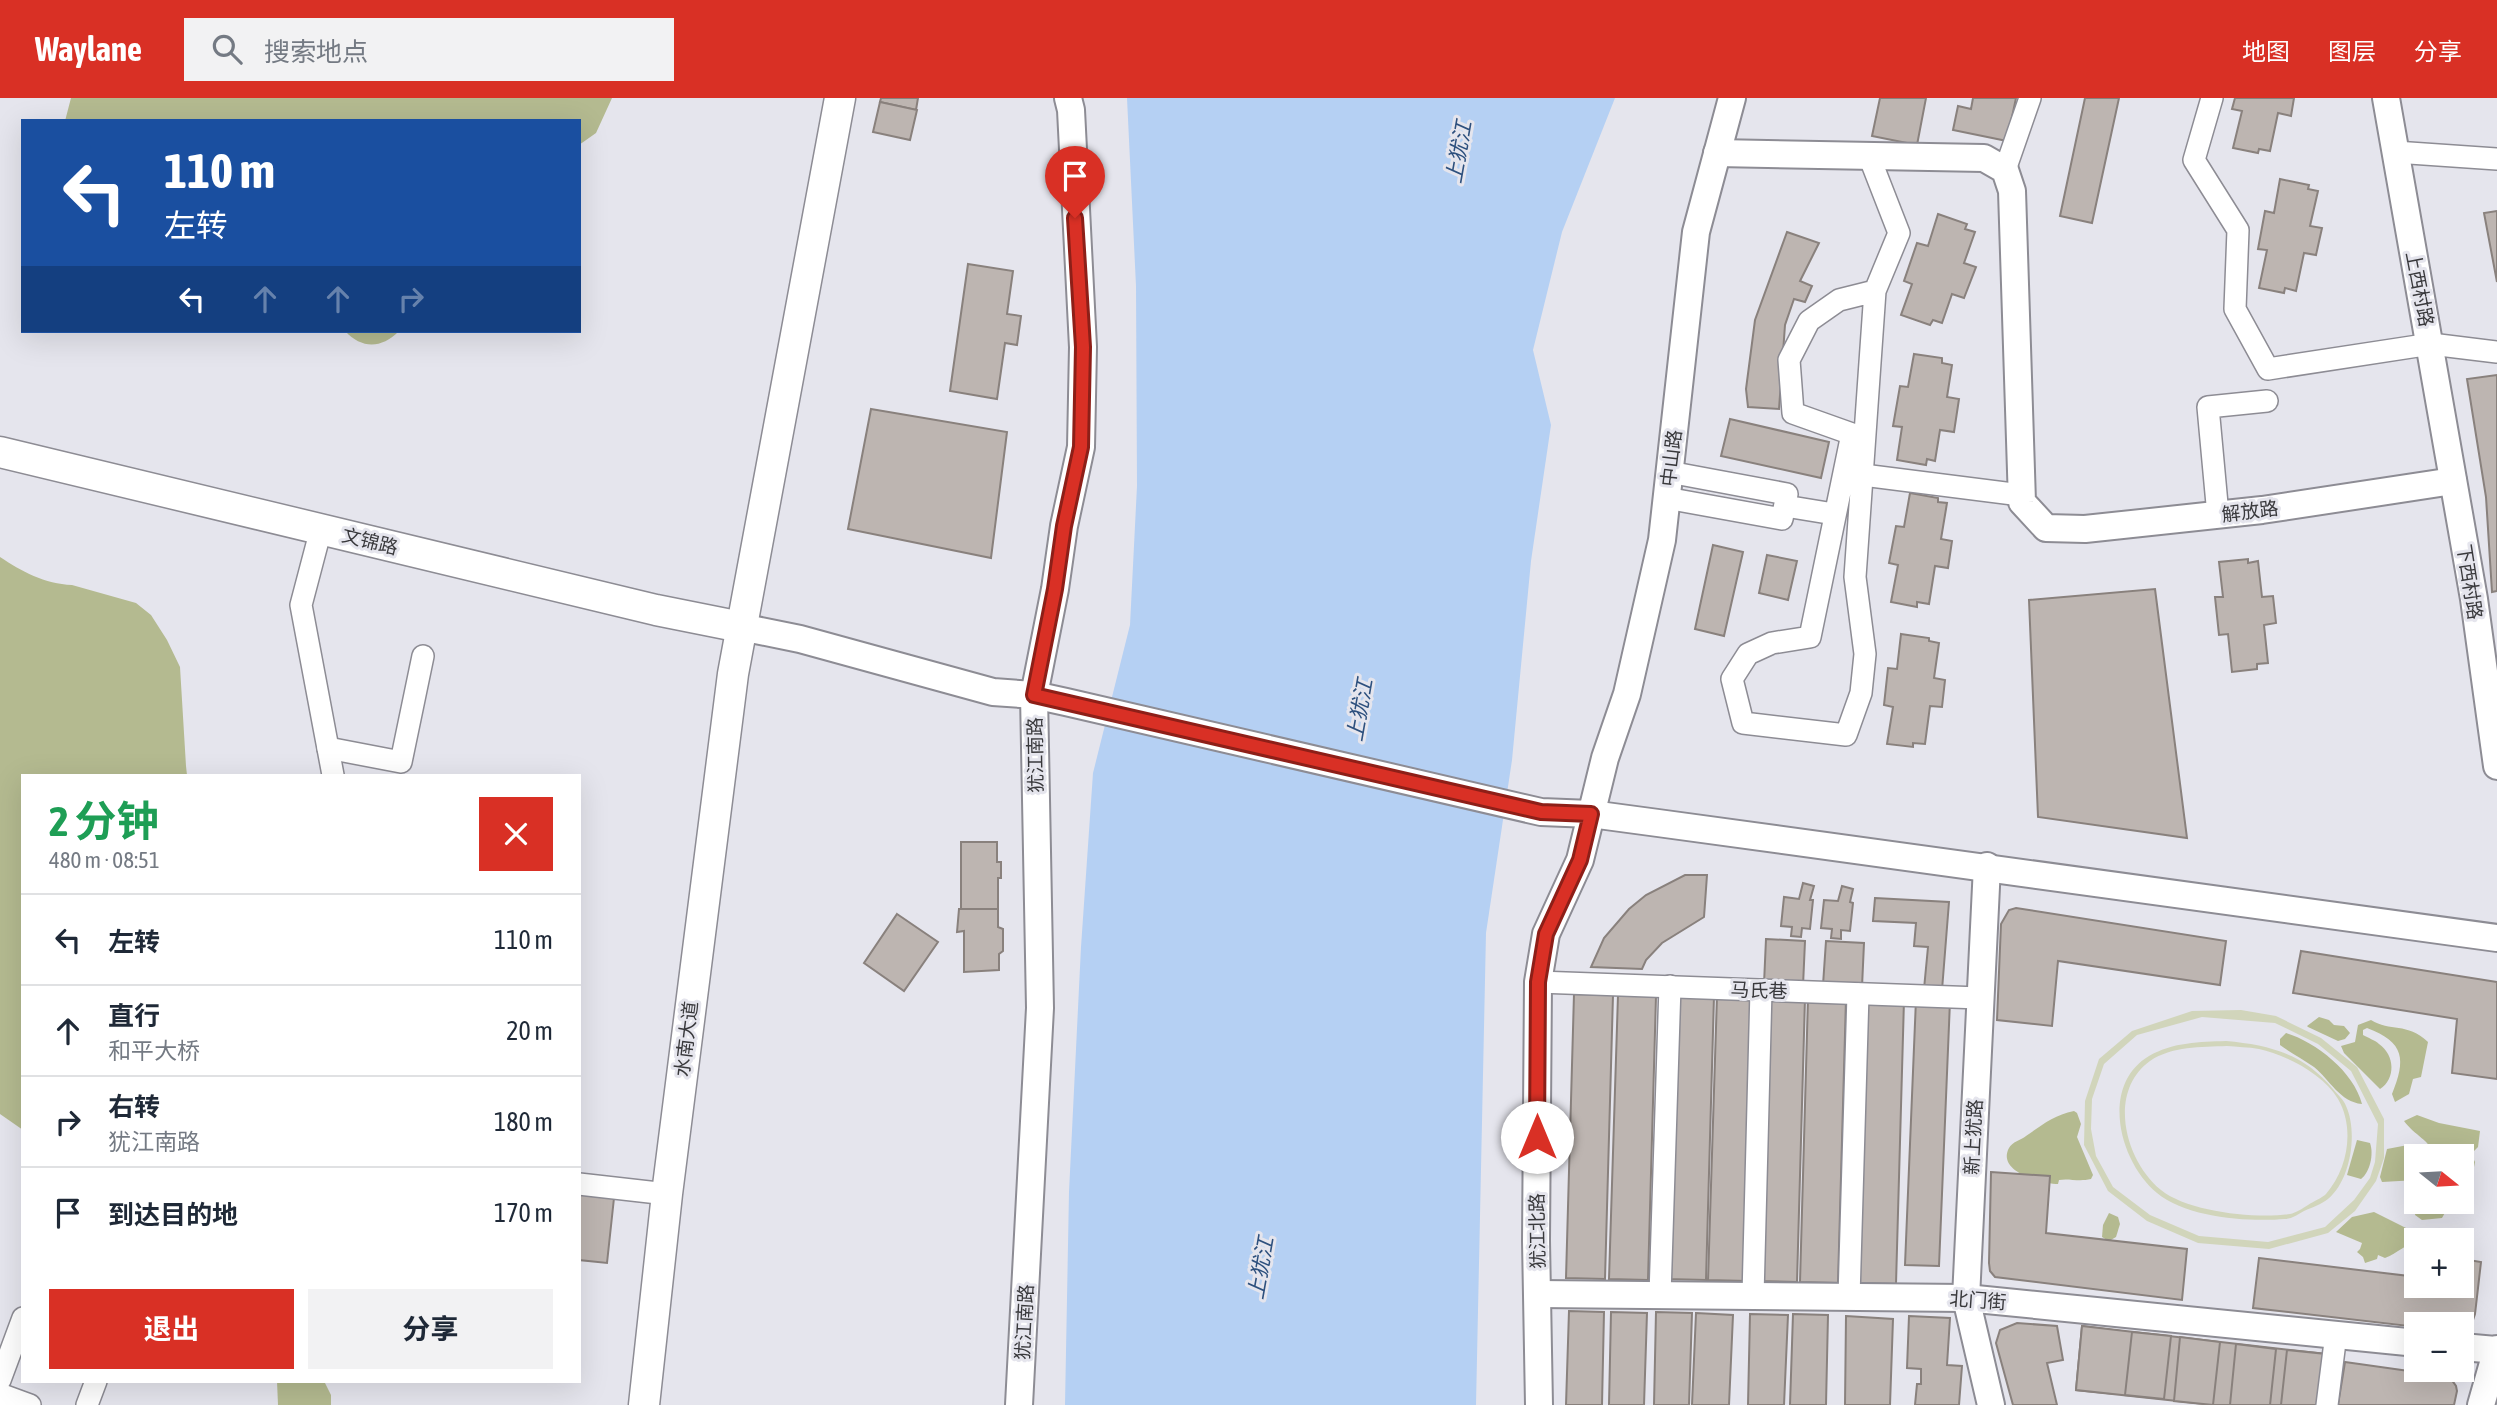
<!DOCTYPE html>
<html lang="zh">
<meta charset="utf-8">
<style>
body{margin:0;font-family:"Asap Condensed","Noto Sans SC",sans-serif;background:#f2f2f3;color:#1f2937;height:100vh;display:flex;flex-direction:column;font-size:26px;white-space:nowrap}
*{box-sizing:border-box;margin:0}
p{font-size:23px;color:#747a83}
.icon{flex:none;width:38px;height:38px;fill:none;stroke:currentColor;stroke-width:2;stroke-linecap:round;stroke-linejoin:round}
.map{position:relative;flex:1;overflow:hidden}
.details{position:absolute;left:21px;top:676px;width:560px;height:609px;display:flex;flex-direction:column;background:#fff;border-radius:0px;box-shadow:0 7px 28px #0002}
.details>*{flex:none}
.hud{position:absolute;left:21px;top:21px;width:560px;height:214px;border-radius:0px;box-shadow:0 7px 28px #0002;background:#1a4fa0;color:#fff;overflow:hidden}
.needle{width:46px;rotate:108deg}
.tools{position:absolute;left:2404px;top:1046px;display:grid;gap:14px}
.tools a{display:grid;place-items:center;width:70px;height:70px;border-radius:0px;background:#fff;box-shadow:0 7px 28px #0002;font-size:35px}
.pin{position:absolute;display:grid;place-items:center;width:60px;height:60px;color:#fff;margin:-72px -30px;border-radius:50% 50% 50% 0;rotate:-45deg;box-shadow:0 0 7px #0007}
.pin .icon{rotate:45deg}
.me{position:absolute;width:77px;margin:-38px;rotate:0deg;stroke-linejoin:round;filter:drop-shadow(0 0 5px #0008)}
.turn{display:flex;align-items:center;gap:24px;height:147px;padding:0 28px;font-size:32px}
.turn .icon{width:91px;height:91px;stroke-width:2.5}
.turn b{display:block;font-size:49px;line-height:60px}
.lanes{display:flex;align-items:center;height:66px;padding:0 28px;background:#0003;justify-content:center;gap:35px;direction:ltr}
.lanes .off{opacity:.35}
.round{display:grid;place-items:center;flex:none;width:74px;height:74px;border-radius:0px;background:#f2f2f3}
.headline{display:flex;align-items:center;justify-content:space-between;height:119px;padding:0 28px}
h1{font-size:42px;font-weight:700;line-height:52px;color:#1e9e55}
.primary-button{display:flex;gap:14px;margin-top:auto;padding:14px 28px}
.primary-button a{flex:1;height:80px;border-radius:0px;background:#d93025;color:#fff;font-size:28px;font-weight:700;line-height:80px;text-align:center}
.primary-button a+a{background:#f2f2f3;color:#1f2937}
ul{padding:0;list-style:none}
li{display:flex;align-items:center;gap:21px;height:91px;padding:0 28px;border-top:2px solid #e0e1e3}
li div{flex:1}
li b{display:block;font-size:26px}
li em{font-style:normal}
header{display:flex;align-items:center;gap:42px;box-sizing:border-box;height:98px;padding:0 35px;background:#d93025;color:#fff}
header strong{font-size:33px}
nav{display:flex;gap:38px;margin-inline-start:auto;font-size:24px}
.search{width:490px;height:63px;background:#f2f2f3;display:flex;align-items:center;gap:18px;box-sizing:border-box;padding:0 24px;border-radius:0px;color:#747a83;font-size:26px}
.map>svg:first-child{display:block}
</style>
<header>
<strong>Waylane</strong>
<div class="search"><svg class="icon" aria-label="search" viewBox="0 0 24 24"><circle cx="10" cy="10" r="6"/><path d="M15 15l6 6"/></svg>搜索地点</div>
<nav><a>地图</a><a>图层</a><a>分享</a></nav>
</header>
<div class="map">
<svg width="2497" height="1307" viewBox="0 0 2497 1307">
<rect width="100%" height="100%" fill="#e5e5ed"/>
<g fill="#d1d5bb" fill-rule="evenodd">
<path d="M2241 912 2276 918 2321 940 2357 969 2384 1021V1060L2376 1083 2355 1113 2328 1135 2269 1151 2198 1145 2147 1123 2108 1093 2084 1047 2085 1003 2099 961 2132 933 2192 913ZM2202 919 2275 925 2318 946 2351 973 2378 1026 2375 1064 2370 1080 2354 1102 2325 1129 2268 1144 2199 1138 2150 1117 2113 1089 2096 1058 2091 1031 2092 1001 2104 966 2137 937Z"/>
<path d="M2226 943C2270 947 2304 956 2333 991 2337 996 2344 1002 2346 1008 2358 1034 2351 1082 2328 1101 2322 1106 2311 1110 2304 1113 2298 1116 2292 1121 2285 1121 2248 1124 2187 1120 2157 1095 2120 1065 2099 988 2149 958 2173 944 2200 944 2226 943ZM2227 948C2237 949 2248 949 2259 951 2286 957 2323 976 2338 1001 2355 1030 2348 1071 2326 1096 2322 1100 2314 1103 2308 1107 2303 1110 2296 1115 2290 1116 2256 1121 2188 1114 2161 1092 2125 1063 2107 994 2150 963 2172 948 2201 949 2227 948Z"/>
</g>
<g fill="#b4ba90">
<polygon points="71,0 612,0 596,35 579,47 579,23 65,23"/>
<path d="M345 233H399C381 251 362 251 345 233Z"/>
<path d="M0 459C21 473 45 486 72 487L136 505 151 517 167 542 180 569 186 668 187 677H23V1032L0 1016Z"/>
<polygon points="2319,919 2329,922 2334,927 2344,928 2350,935 2345,941 2338,943 2308,929 2307,928"/>
<path d="M2371 922C2390 934 2407 924 2428 944L2421 979 2413 981 2409 996 2395 1004 2392 996C2406 962 2405 944 2367 930L2363 932V937C2368 940 2375 942 2379 946 2395 957 2396 981 2380 991L2344 955 2341 948 2355 944 2358 927Z"/>
<path d="M2286 935C2316 944 2354 974 2362 1006 2340 1004 2330 982 2314 969 2303 961 2291 955 2280 947V941Z"/>
<path d="M2074 1013 2077 1015 2081 1026 2077 1039 2093 1077 2091 1081C2078 1084 2069 1080 2059 1082L2058 1086C2043 1086 1996 1074 2009 1050 2012 1044 2021 1042 2026 1038 2042 1027 2054 1017 2074 1013Z"/>
<path d="M2417 1017 2439 1025 2480 1033 2478 1049 2471 1056 2475 1064 2473 1074 2467 1077 2462 1075V1059H2436C2430 1042 2414 1037 2404 1023Z"/>
<path d="M2357 1042 2370 1045C2374 1056 2370 1074 2361 1081L2347 1077Z"/>
<polygon points="2408,1047 2419,1059 2417,1059 2417,1082 2382,1084 2380,1079 2387,1051"/>
<polygon points="2417,1102 2417,1104 2446,1104 2447,1111 2442,1120 2422,1122 2415,1117"/>
<path d="M2374 1114 2410 1132 2424 1135 2421 1141C2407 1145 2398 1155 2385 1160L2378 1157 2377 1161 2365 1165 2363 1159 2357 1154 2360 1151 2362 1145 2336 1134 2352 1119Z"/>
<polygon points="2109,1115 2118,1119 2120,1126 2116,1139 2109,1143 2102,1139 2103,1127"/>
<polygon points="277,1283 324,1283 331,1297 331,1307 278,1307"/>
</g>
<polygon fill="#b5d0f3" points="1127,0 1615,0 1562,134 1533,252 1551,327 1531,463 1512,662 1486,835 1476,1307 1065,1307 1069,1094 1081,849 1093,675 1130,527 1137,388 1136,188"/>
<g fill="#bdb5b1" stroke="#89817d" stroke-width="2">
<polygon points="881,0 918,0 916,12 880,4"/>
<polygon points="1880,0 1926,0 1917,47 1872,38"/>
<polygon points="1973,0 2016,0 2007,43 1953,32 1958,8 1971,11"/>
<polygon points="2085,0 2119,0 2092,125 2060,118"/>
<polygon points="2235,0 2294,0 2291,18 2278,15 2270,53 2259,51 2258,55 2233,50 2242,13 2232,11"/>
<polygon points="880,4 917,12 910,42 873,34"/>
<polygon points="2280,81 2309,87 2308,91 2318,93 2310,128 2322,130 2316,157 2304,155 2296,193 2285,190 2284,195 2259,190 2267,152 2258,151 2265,113 2274,115"/>
<polygon points="2497,113 2497,184 2484,115"/>
<polygon points="1938,116 1967,126 1965,131 1975,134 1964,165 1976,169 1964,200 1952,196 1942,225 1933,222 1930,227 1901,217 1912,186 1904,183 1917,145 1928,148"/>
<polygon points="1787,134 1819,145 1800,183 1812,188 1805,204 1794,201 1785,227 1779,311 1748,309 1746,291 1755,222"/>
<polygon points="968,166 1013,173 1007,216 1021,218 1017,247 1005,245 997,301 950,293"/>
<polygon points="1914,256 1942,260 1942,265 1952,267 1947,299 1959,301 1954,334 1940,332 1935,363 1927,361 1926,367 1897,362 1902,329 1893,328 1900,288 1908,289"/>
<polygon points="2497,277 2497,493 2492,494 2486,399 2467,281"/>
<polygon points="871,311 1007,334 991,460 848,431"/>
<polygon points="1730,321 1829,344 1821,380 1721,358"/>
<polygon points="1910,395 1938,400 1938,404 1947,405 1941,441 1952,443 1948,470 1935,468 1929,506 1917,504 1917,509 1891,504 1898,467 1889,465 1896,428 1904,429"/>
<polygon points="1713,447 1743,454 1724,538 1695,531"/>
<polygon points="1767,457 1797,463 1788,502 1759,495"/>
<polygon points="2248,461 2248,465 2258,463 2262,499 2273,498 2276,525 2264,527 2268,565 2257,566 2257,571 2232,574 2228,536 2219,537 2215,499 2223,499 2219,464"/>
<polygon points="2155,491 2187,740 2038,719 2029,502"/>
<polygon points="1901,536 1929,540 1929,543 1939,545 1934,580 1945,582 1942,609 1930,608 1925,646 1913,645 1913,649 1887,646 1893,609 1884,607 1888,570 1897,571"/>
<polygon points="961,744 997,744 997,764 1001,764 1001,780 998,780 998,811 961,811"/>
<polygon points="1685,777 1707,777 1704,819 1662,845 1646,862 1642,871 1591,869 1604,840 1629,811 1646,797"/>
<polygon points="1803,785 1814,788 1810,802 1813,802 1810,831 1802,830 1801,839 1791,838 1792,829 1781,828 1784,799 1799,801"/>
<polygon points="1842,788 1853,791 1850,804 1853,805 1850,833 1841,832 1841,841 1831,840 1832,831 1821,830 1824,802 1838,803"/>
<polygon points="1875,800 1949,804 1942,892 1924,891 1928,849 1914,848 1916,825 1873,823"/>
<polygon points="2016,810 2226,843 2220,887 2058,863 2052,928 1997,922 2001,826 2009,812"/>
<polygon points="959,811 998,811 998,829 1003,831 1003,853 999,856 999,872 964,874 964,833 957,834"/>
<polygon points="897,816 938,844 904,893 864,865"/>
<polygon points="1766,841 1805,843 1803,888 1764,886"/>
<polygon points="1826,843 1864,845 1862,889 1823,887"/>
<polygon points="2301,853 2497,884 2497,981 2452,975 2457,921 2293,895"/>
<polygon points="1574,896 1613,897 1605,1181 1566,1180"/>
<polygon points="1618,897 1656,898 1648,1182 1609,1181"/>
<polygon points="1675,897 1714,898 1706,1182 1667,1181"/>
<polygon points="1717,898 1755,899 1747,1183 1708,1182"/>
<polygon points="1767,899 1805,900 1797,1184 1758,1183"/>
<polygon points="1808,900 1846,901 1838,1185 1800,1184"/>
<polygon points="1866,901 1904,902 1896,1186 1857,1185"/>
<polygon points="1916,901 1950,903 1939,1168 1905,1167"/>
<polygon points="1991,1074 2050,1078 2046,1135 2187,1151 2182,1202 1995,1179 1990,1173 1989,1165"/>
<polygon points="579,1096 614,1100 607,1165 579,1162"/>
<polygon points="2259,1160 2417,1179 2417,1188 2462,1188 2462,1161 2481,1164 2475,1216 2472,1225 2462,1233 2462,1227 2417,1227 2417,1229 2253,1210"/>
<polygon points="1569,1213 1604,1214 1602,1307 1566,1307"/>
<polygon points="1611,1214 1647,1215 1644,1307 1609,1307"/>
<polygon points="1656,1214 1692,1215 1689,1307 1654,1307"/>
<polygon points="1696,1215 1733,1217 1729,1307 1692,1307"/>
<polygon points="1750,1216 1788,1217 1784,1307 1748,1307"/>
<polygon points="1793,1216 1828,1217 1826,1307 1790,1307"/>
<polygon points="1846,1218 1893,1221 1890,1307 1845,1307"/>
<polygon points="1909,1218 1950,1220 1947,1267 1962,1268 1959,1307 1915,1307 1917,1286 1921,1286 1921,1271 1907,1270"/>
<polygon points="2017,1225 2057,1228 2063,1262 2047,1265 2057,1307 2013,1307 1996,1245 2000,1232"/>
<polygon points="2082,1228 2122,1233 2115,1296 2076,1292"/>
<polygon points="2082,1228 2326,1256 2321,1307 2214,1307 2076,1292"/>
<polygon points="2132,1234 2171,1238 2164,1301 2125,1297"/>
<polygon points="2180,1239 2220,1244 2213,1307 2174,1303"/>
<polygon points="2236,1246 2276,1251 2270,1307 2230,1307"/>
<polygon points="2287,1252 2326,1256 2321,1307 2281,1307"/>
<polygon points="2345,1264 2416,1274 2437,1272 2451,1281 2456,1288 2457,1293 2454,1307 2338,1307"/>
</g>
<g fill="none" stroke-linecap="round" stroke-linejoin="round">
<g stroke="#8d8c94" stroke-width="24">
<g id="minor">
<polyline points="2212,0 2194,62 2238,132 2235,211 2268,271 2431,246 2497,254"/>
<polyline points="2395,54 2497,61"/>
<polyline points="1869,58 1899,135 1875,193 1839,202 1809,223 1789,262 1793,315 1852,336 1810,539 1772,545 1748,556 1732,581 1743,625 1846,637 1861,595 1865,556 1855,479 1875,193"/>
<polyline points="2005,72 2030,0"/>
<polyline points="1863,377 2021,397"/>
<polyline points="1666,400 1782,421 1787,396 1669,374"/>
<polyline points="1785,408 1834,416"/>
<polyline points="2218,417 2208,309 2267,303"/>
<polyline points="321,431 301,507 333,677"/>
<polyline points="328,650 401,664 423,558"/>
<polyline points="1538,884 1980,900"/>
<polyline points="579,1086 667,1096"/>
<polyline points="1660,1197 1670,888"/>
<polyline points="1753,1198 1761,892"/>
<polyline points="1849,1199 1858,896"/>
<polyline points="0,1282 23,1220"/>
<polyline points="0,1296 30,1307"/>
<polyline points="87,1307 96,1283"/>
<polyline points="2327,1307 2336,1236"/>
</g>
</g>
<g stroke="#8d8c94" stroke-width="30">
<g id="tertiary">
<polyline points="2386,0 2474,501 2497,668"/>
<polyline points="1717,55 1984,60 2005,72 2012,93 2022,404 2046,430 2085,431 2262,412 2453,383"/>
<polyline points="741,529 800,541 993,594 1034,597 1066,604 1541,714 1591,716 1658,725 2497,840"/>
<polyline points="1987,768 1966,1200 1991,1307"/>
<polyline points="1538,1196 1966,1200 2417,1245"/>
<polyline points="2462,1249 2497,1252"/>
<polyline points="1019,1307 1040,910 1034,597 1055,491 1064,428 1081,349 1083,249 1071,12 1068,0"/>
<polyline points="1539,1307 1536,1143 1538,884 1546,836 1580,762 1605,660 1627,596 1662,442 1696,134 1732,0"/>
<polyline points="2481,1307 2497,1251"/>
</g>
</g>
<g stroke="#8d8c94" stroke-width="33">
<g id="secondary">
<polyline points="0,354 656,512 741,529"/>
<polyline points="644,1307 667,1096 733,576 840,0"/>
</g>
</g>
<use href="#minor" stroke="#fff" stroke-width="21"/>
<use href="#tertiary" stroke="#fff" stroke-width="26"/>
<use href="#secondary" stroke="#fff" stroke-width="30"/>
</g>
<g fill="none" stroke-linecap="round" stroke-linejoin="round">
<g stroke="#8d1f18" stroke-width="18">
<polyline id="route" points="1075,120 1083,249 1081,349 1064,428 1055,491 1034,597 1541,714 1591,716 1580,762 1546,836 1538,884 1537,1039"/>
</g>
<use href="#route" stroke="#d93025" stroke-width="12"/>
</g>
<g text-anchor="middle" stroke-width="6" stroke-linejoin="round" paint-order="stroke">
<g font-size="19" fill="#39393c" stroke="#e5e5ed">
<text transform="translate(2420 191) rotate(79)" y="7">上西村路</text>
<text transform="translate(1671 360) rotate(-83)" y="7">中山路</text>
<text transform="translate(2250 413) rotate(-7)" y="7">解放路</text>
<text transform="translate(370 443) rotate(14)" y="7">文锦路</text>
<text transform="translate(2470 484) rotate(81)" y="7">下西村路</text>
<text transform="translate(1035 657) rotate(-91)" y="7">犹江南路</text>
<text transform="translate(1759 892) rotate(2)" y="7">马氏巷</text>
<text transform="translate(686 941) rotate(-83)" y="7">水南大道</text>
<text transform="translate(1973 1039) rotate(-87)" y="7">新上犹路</text>
<text transform="translate(1537 1133) rotate(-91)" y="7">犹江北路</text>
<text transform="translate(1978 1202) rotate(4)" y="7">北门街</text>
<text transform="translate(1024 1224) rotate(-87)" y="7">犹江南路</text>
</g>
<g font-size="21" font-style="italic" fill="#2d507e" stroke="#e5e5ed">
<text transform="translate(1459 54) rotate(-80)" y="7">上犹江</text>
<text transform="translate(1360 612) rotate(-80)" y="7">上犹江</text>
<text transform="translate(1261 1170) rotate(-80)" y="7">上犹江</text>
</g>
</g>
</svg>
<div class="tools">
<a><svg class="needle" viewBox="-14 -14 28 28"><path d="M0-13l5 13h-10z" fill="#e53935"/><path d="M0 13l5-13h-10z" fill="#747a83"/></svg></a>
<a>+</a>
<a>−</a>
</div>
<div class="pin" style="left:1075px;top:120px;background:#d93025"><svg class="icon" aria-label="arrive" viewBox="0 0 24 24"><path d="M6 21V4h12l-3 4 3 4H6"/></svg></div>
<svg class="me" style="left:1537px;top:1039px" viewBox="-20 -20 40 40"><circle r="19" fill="#fff"/><path d="M0-13L10 11 0 6-10 11z" fill="#d93025"/></svg>
<div class="hud">
<div class="turn"><svg class="icon" aria-label="left" viewBox="0 0 24 24"><path d="M17 20v-9H6M10 6l-5 5 5 5"/></svg><div><b>110 m</b>左转</div></div>
<div class="lanes"><svg class="icon" aria-label="left" viewBox="0 0 24 24"><path d="M17 20v-9H6M10 6l-5 5 5 5"/></svg><svg class="icon off" aria-label="ahead" viewBox="0 0 24 24"><path d="M12 20V5M6 11l6-6 6 6"/></svg><svg class="icon off" aria-label="ahead" viewBox="0 0 24 24"><path d="M12 20V5M6 11l6-6 6 6"/></svg><svg class="icon off" aria-label="right" viewBox="0 0 24 24"><path d="M7 20v-9h11M14 6l5 5-5 5"/></svg></div>
</div>
<section class="details">
<div class="headline"><div><h1>2 分钟</h1><p>480 m · 08:51</p></div><a class="round" style="background:#d93025;color:#fff"><svg class="icon" aria-label="close" viewBox="0 0 24 24"><path d="M6 6l12 12M18 6L6 18"/></svg></a></div>
<ul>
<li><svg class="icon" aria-label="left" viewBox="0 0 24 24"><path d="M17 20v-9H6M10 6l-5 5 5 5"/></svg><div><b>左转</b></div><em>110 m</em></li>
<li><svg class="icon" aria-label="ahead" viewBox="0 0 24 24"><path d="M12 20V5M6 11l6-6 6 6"/></svg><div><b>直行</b><p>和平大桥</p></div><em>20 m</em></li>
<li><svg class="icon" aria-label="right" viewBox="0 0 24 24"><path d="M7 20v-9h11M14 6l5 5-5 5"/></svg><div><b>右转</b><p>犹江南路</p></div><em>180 m</em></li>
<li><svg class="icon" aria-label="arrive" viewBox="0 0 24 24"><path d="M6 21V4h12l-3 4 3 4H6"/></svg><div><b>到达目的地</b></div><em>170 m</em></li>
</ul>
<div class="primary-button"><a>退出</a><a>分享</a></div>
</section>
</div>
